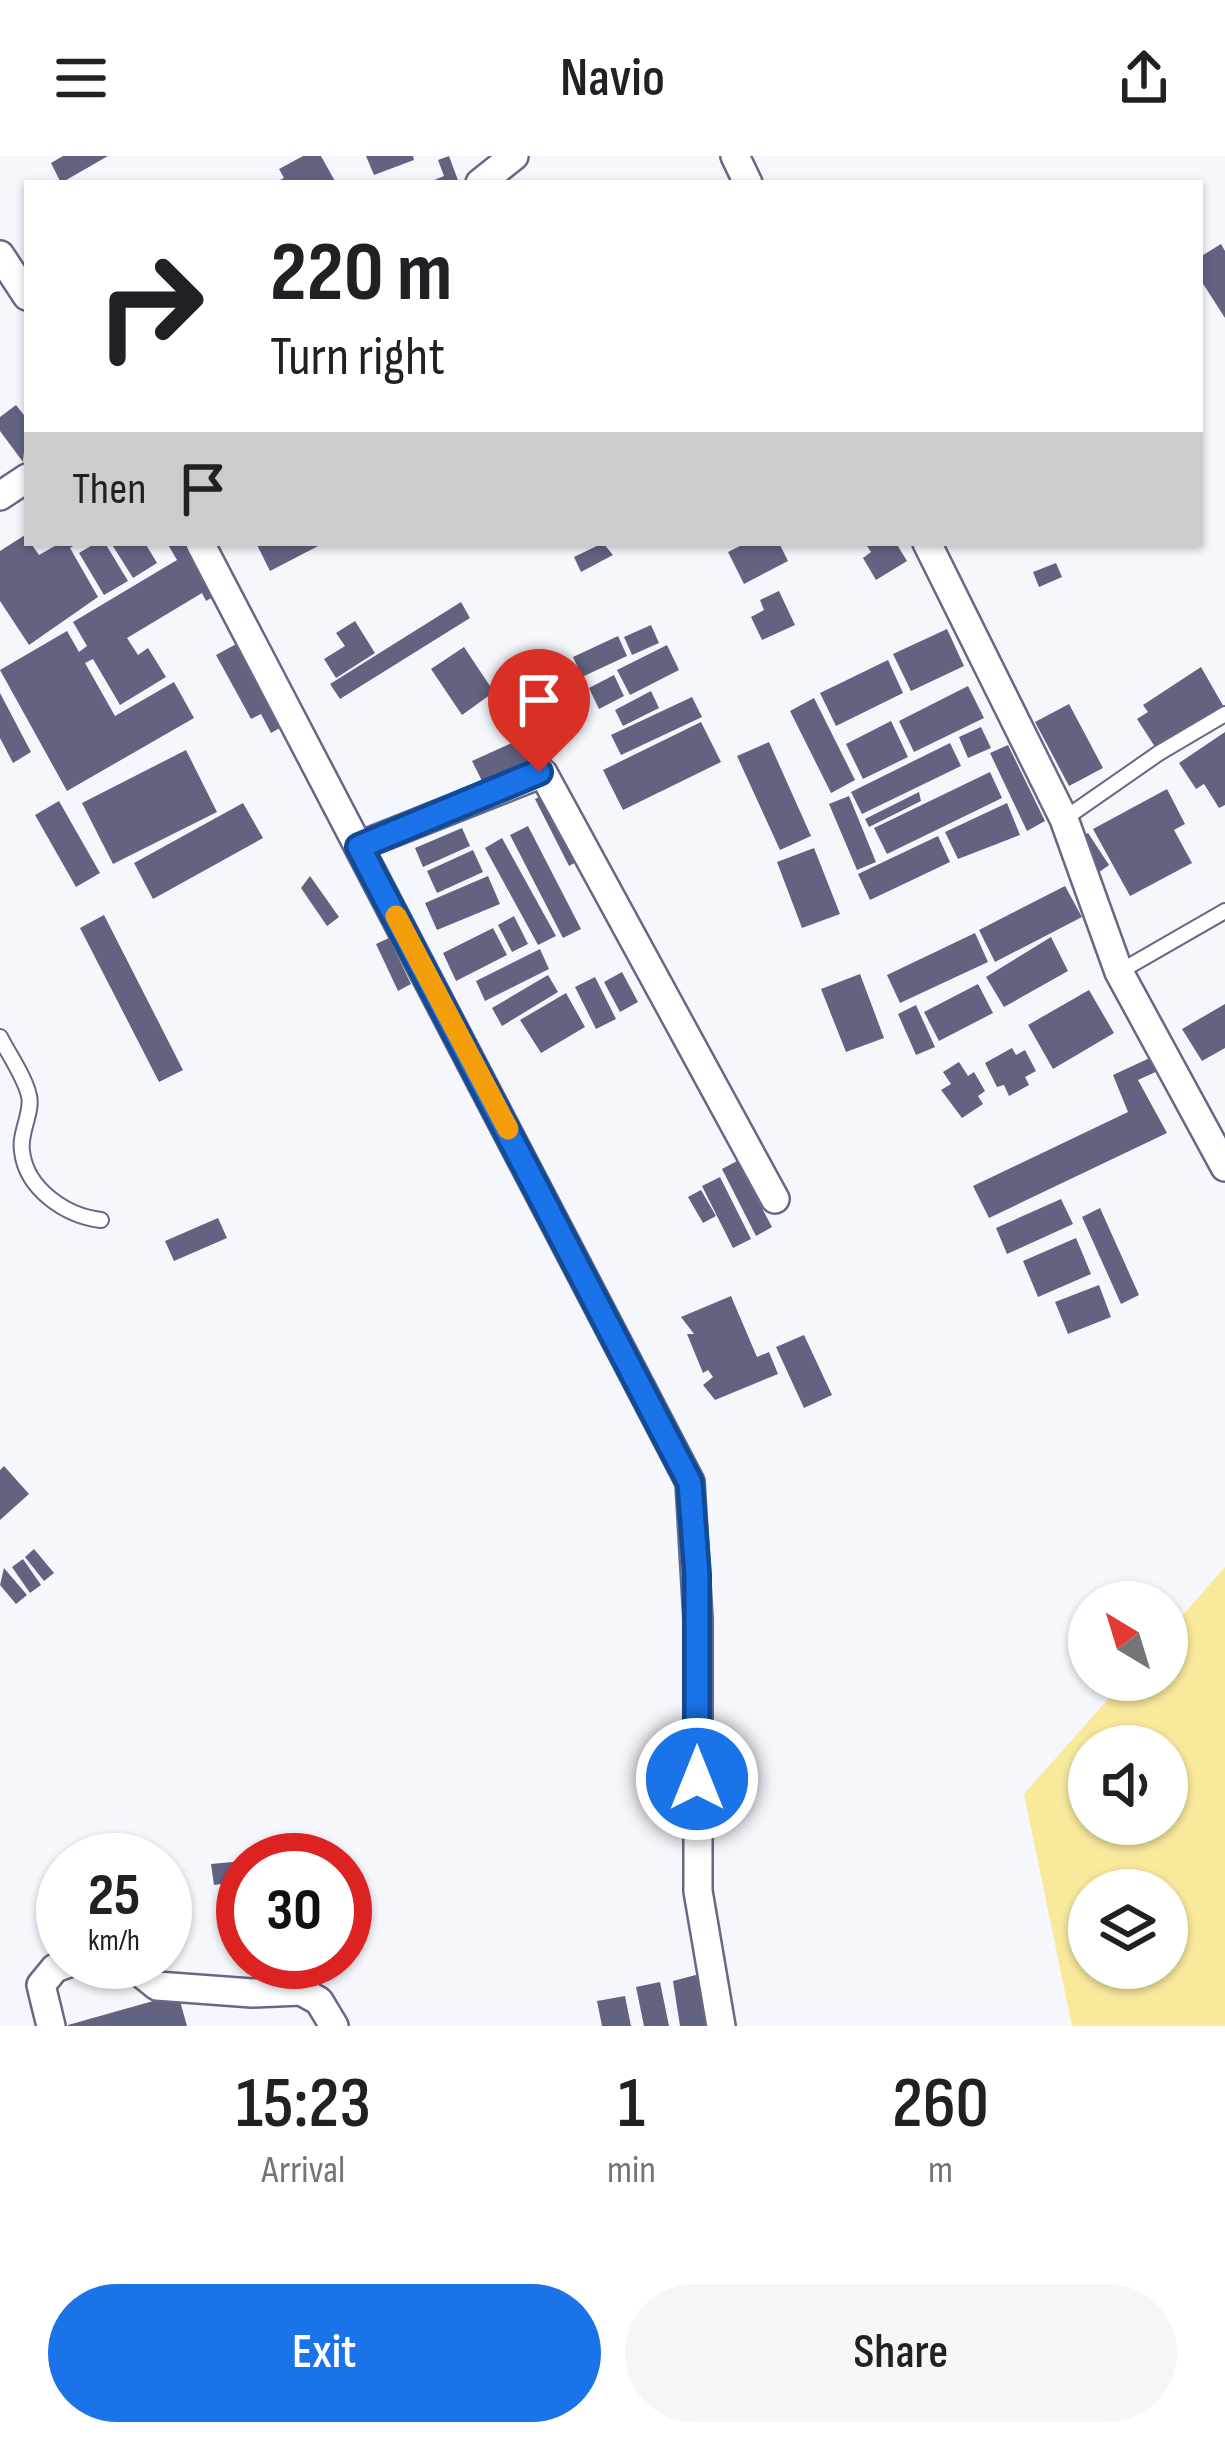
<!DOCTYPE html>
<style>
body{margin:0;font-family:"Sofia Sans Condensed",sans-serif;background:#f6f6f6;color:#202124;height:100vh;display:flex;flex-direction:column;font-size:45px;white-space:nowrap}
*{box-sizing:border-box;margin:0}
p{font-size:39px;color:#757577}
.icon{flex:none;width:66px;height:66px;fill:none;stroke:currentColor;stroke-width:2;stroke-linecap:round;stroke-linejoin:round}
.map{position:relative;height:1870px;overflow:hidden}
.drawer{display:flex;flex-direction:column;background:#fff;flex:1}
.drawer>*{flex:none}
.banner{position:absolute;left:24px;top:24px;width:1179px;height:366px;border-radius:0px;box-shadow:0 3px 9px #0004;background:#fff;color:#202124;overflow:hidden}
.needle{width:78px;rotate:322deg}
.fabs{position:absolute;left:1068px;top:1425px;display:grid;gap:24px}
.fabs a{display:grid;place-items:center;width:120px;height:120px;border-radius:50%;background:#fff;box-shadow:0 3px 9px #0004;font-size:60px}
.speed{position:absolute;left:36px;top:1677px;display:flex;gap:24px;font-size:60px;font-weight:700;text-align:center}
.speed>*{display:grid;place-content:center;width:156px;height:156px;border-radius:50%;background:#fff;box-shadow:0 3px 9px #0004;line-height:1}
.speed small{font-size:30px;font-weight:400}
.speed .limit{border:18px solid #d22;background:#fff;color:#111}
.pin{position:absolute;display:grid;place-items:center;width:102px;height:102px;color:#fff;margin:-123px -51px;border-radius:50% 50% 50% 0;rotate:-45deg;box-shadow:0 0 12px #0007}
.pin .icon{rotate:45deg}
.me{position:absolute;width:132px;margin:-66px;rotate:0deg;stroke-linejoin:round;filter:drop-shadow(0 0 9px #0008)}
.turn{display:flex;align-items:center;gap:42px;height:252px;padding:0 48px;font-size:54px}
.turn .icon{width:156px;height:156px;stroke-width:2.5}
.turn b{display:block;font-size:84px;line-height:102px}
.then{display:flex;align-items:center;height:114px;padding:0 48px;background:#0003;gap:24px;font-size:45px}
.eta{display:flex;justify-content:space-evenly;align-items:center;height:204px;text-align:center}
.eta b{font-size:72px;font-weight:600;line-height:84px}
.primary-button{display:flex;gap:24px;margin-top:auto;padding:24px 48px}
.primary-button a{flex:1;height:138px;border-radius:72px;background:#1a73e8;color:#fff;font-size:48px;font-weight:600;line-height:138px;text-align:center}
.primary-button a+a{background:#f6f6f6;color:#202124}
header{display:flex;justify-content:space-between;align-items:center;height:156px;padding:0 48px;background:#fff;font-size:54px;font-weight:600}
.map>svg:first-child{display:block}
</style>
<header><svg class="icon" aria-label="menu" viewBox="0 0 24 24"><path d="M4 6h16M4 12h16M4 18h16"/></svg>Navio<svg class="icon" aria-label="share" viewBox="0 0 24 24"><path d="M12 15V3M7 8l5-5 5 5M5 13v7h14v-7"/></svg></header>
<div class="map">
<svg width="1225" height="1870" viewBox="0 0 1225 1870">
<rect width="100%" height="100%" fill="#f6f7fd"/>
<path fill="#f8e99b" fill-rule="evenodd" d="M1225 1411V1870H1072L1024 1638 1125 1524H1167V1477ZM1089 1590H1167V1668H1089ZM1089 1734H1167V1812H1089Z"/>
<g fill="#626380">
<polygon points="63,0 108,0 61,27 51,7"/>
<polygon points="303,0 321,0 336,27 274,27 284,22 279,13"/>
<polygon points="366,0 413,0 414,4 374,19"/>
<polygon points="449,0 459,27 427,27 444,20 438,4"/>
<polygon points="1221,88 1225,95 1225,162 1200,123 1200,101"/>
<polygon points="16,249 27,263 23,306 0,275 0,261"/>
<polygon points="25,379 39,399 60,387 78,387 70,392 98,441 29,489 0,445 0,395"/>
<polygon points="96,387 105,387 128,425 104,439 79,397"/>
<polygon points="111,387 145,387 157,407 133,422"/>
<polygon points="167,387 192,387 222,436 206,445 202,437 127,482 138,499 148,492 166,521 120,549 93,503 85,507 115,560 174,526 194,562 67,635 0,514 67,475 79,496 87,490 73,466 177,404"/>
<polygon points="256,387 324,387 270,415"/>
<polygon points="603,387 613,399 581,416 574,401"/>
<polygon points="746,387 779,387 788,405 744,428 728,396"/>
<polygon points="865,387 896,387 907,405 876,424 863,402 871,396"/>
<polygon points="1056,407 1062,421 1039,431 1033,416"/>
<polygon points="779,435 795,469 762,484 751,461 764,454 760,444"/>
<polygon points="461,446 470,462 340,543 330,528"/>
<polygon points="355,465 375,497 336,522 324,503 345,490 336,477"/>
<polygon points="651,469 659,487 632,499 624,481"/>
<polygon points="947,473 964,510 911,535 893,498"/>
<polygon points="618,480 627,500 582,521 573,501"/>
<polygon points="240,486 285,569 271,577 261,558 251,563 216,499"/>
<polygon points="667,489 679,514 630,539 617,514"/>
<polygon points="464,491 494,536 462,559 431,513"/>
<polygon points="888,504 903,537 836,570 820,537"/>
<polygon points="1201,511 1225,553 1159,597 1137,563 1148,556 1143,549"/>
<polygon points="614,519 624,540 599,553 589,532"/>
<polygon points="968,530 984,562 914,596 899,565"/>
<polygon points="651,535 659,552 623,570 615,554"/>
<polygon points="0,537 31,596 13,607 0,582"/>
<polygon points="692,541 702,561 621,599 611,579"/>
<polygon points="814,542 855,624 831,637 790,555"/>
<polygon points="1069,548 1103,612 1069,630 1035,566"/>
<polygon points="519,553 541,601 483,627 472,605 518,584 507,559"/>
<polygon points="891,565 908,601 863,623 846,588"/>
<polygon points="701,566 721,606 623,654 603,614"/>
<polygon points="981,571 991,592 968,602 959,581"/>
<polygon points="1225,576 1225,649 1219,652 1204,628 1196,633 1179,607"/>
<polygon points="769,586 811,680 780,694 737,600"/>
<polygon points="950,587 961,610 862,658 851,636"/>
<polygon points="1008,589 1045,665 1027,675 990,597"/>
<polygon points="186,594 217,656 113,708 82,647"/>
<polygon points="990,616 1002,642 887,698 874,672"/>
<polygon points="1167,633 1185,668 1174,674 1192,707 1130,740 1093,673"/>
<polygon points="919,636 921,645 869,671 865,663"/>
<polygon points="548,637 582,703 569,710 535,643"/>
<polygon points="849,640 876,706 857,714 829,648"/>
<polygon points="59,645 100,717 76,731 35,659"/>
<polygon points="243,647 263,682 153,743 134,707"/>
<polygon points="1007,647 1020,679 958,703 945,676"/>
<polygon points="528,670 581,773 563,782 510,679"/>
<polygon points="462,672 470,690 423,711 415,692"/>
<polygon points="1088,677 1109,709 1098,717 1077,683"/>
<polygon points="938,680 950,706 870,744 858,718"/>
<polygon points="502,682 556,780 538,789 485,692"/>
<polygon points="814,692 840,758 802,772 777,706"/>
<polygon points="473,694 483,716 437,737 427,715"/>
<polygon points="310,720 339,761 327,770 301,732"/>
<polygon points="488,720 500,748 437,774 425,747"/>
<polygon points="1065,730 1082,761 995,806 979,774"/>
<polygon points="104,759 183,914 159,926 80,772"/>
<polygon points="514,760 528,788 512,796 498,769"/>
<polygon points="493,772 507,799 456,825 443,797"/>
<polygon points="975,777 988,806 900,847 887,819"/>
<polygon points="1051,781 1068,815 1004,851 986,821"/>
<polygon points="389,782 411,828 398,835 376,788"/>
<polygon points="540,793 549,813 485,845 476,825"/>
<polygon points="622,816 638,846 620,856 604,826"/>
<polygon points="860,818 884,882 846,896 821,833"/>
<polygon points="548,819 558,836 502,870 492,852"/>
<polygon points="595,821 616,863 596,873 575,831"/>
<polygon points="978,828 993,857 939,885 924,856"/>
<polygon points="1089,834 1114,877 1053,913 1028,869"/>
<polygon points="566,837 585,871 541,897 520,864"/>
<polygon points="1225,848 1225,892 1202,905 1182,873"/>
<polygon points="916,849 935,891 916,899 898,858"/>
<polygon points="1012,892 1016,899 1025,894 1036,915 1025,921 1029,929 1009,940 1004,929 997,931 985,907"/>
<polygon points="1154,900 1160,914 1138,924 1167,977 989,1062 973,1030 1128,956 1113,919"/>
<polygon points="959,906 968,920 974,916 985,935 978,940 983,948 962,962 941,934 951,928 943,916"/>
<polygon points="737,1005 772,1071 756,1080 722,1013"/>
<polygon points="720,1021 751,1083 733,1092 702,1030"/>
<polygon points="701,1034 716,1060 703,1067 688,1041"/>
<polygon points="1061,1043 1073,1068 1007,1098 996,1072"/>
<polygon points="1100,1052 1139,1139 1121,1148 1082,1061"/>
<polygon points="218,1062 227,1082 174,1105 165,1085"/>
<polygon points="1076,1082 1091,1118 1038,1141 1023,1105"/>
<polygon points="1099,1129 1111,1161 1068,1178 1055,1146"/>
<polygon points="731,1140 757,1201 769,1196 778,1218 715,1244 703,1229 713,1221 708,1214 703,1217 687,1178 694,1178 681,1161"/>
<polygon points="804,1179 832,1239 804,1252 776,1191"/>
<polygon points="4,1310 29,1338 0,1364 0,1314"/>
<polygon points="34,1393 54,1417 44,1425 25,1401"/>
<polygon points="23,1403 41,1429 30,1437 12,1411"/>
<polygon points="4,1412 27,1439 16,1448 0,1429"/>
<polygon points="243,1705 243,1725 214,1729 211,1708"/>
<polygon points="707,1816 714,1870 680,1870 673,1825"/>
<polygon points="660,1826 669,1870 644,1870 636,1831"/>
<polygon points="178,1838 187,1870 68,1870 68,1869"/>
<polygon points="625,1840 631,1870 602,1870 597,1845"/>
</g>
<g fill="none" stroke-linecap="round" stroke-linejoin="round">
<g stroke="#676885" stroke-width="18">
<g id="lane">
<polyline points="1064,663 1159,597 1225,558"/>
<polyline points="1119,816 1225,755"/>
<path d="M0 881C9 899 25 921 29 940 33 956 19 977 22 995 26 1033 66 1060 101 1064"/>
</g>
</g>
<g stroke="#676885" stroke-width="32">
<g id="street">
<polyline points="735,0 748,27"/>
<polyline points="480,27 514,0"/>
<polyline points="0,99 27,140"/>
<polyline points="0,340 27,322"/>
<polyline points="200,387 690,1326 698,1463 698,1735 721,1870"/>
<polyline points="927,387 1064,663 1119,816 1225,1011"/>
<polyline points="359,690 543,617 775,1043"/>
<polyline points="127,1806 157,1830 252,1837 301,1835 319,1845 334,1870"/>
<polyline points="51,1870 41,1829 55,1812 72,1806"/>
</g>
</g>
<use href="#lane" stroke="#fff" stroke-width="14"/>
<use href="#street" stroke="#fff" stroke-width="27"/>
</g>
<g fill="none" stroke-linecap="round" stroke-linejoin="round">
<g stroke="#114b97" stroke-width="30">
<polyline id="route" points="539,616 359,691 690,1327 697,1419 697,1623"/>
</g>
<use href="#route" stroke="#1a73e8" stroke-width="21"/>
<polyline stroke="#f59e0b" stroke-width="21" points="396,760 508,973"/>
</g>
</svg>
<div class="fabs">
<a><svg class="needle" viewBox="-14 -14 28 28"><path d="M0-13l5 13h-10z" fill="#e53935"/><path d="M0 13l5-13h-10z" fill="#757577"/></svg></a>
<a><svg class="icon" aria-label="sound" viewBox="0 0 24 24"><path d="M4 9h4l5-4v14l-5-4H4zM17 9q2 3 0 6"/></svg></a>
<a><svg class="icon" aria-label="layers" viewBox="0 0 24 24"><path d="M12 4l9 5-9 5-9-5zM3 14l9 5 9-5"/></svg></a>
</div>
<div class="speed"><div>25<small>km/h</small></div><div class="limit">30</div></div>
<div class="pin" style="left:539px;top:616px;background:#d93025"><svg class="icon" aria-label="arrive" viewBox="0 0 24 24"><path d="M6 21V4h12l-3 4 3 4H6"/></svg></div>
<svg class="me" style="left:697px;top:1623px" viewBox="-20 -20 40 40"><circle r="17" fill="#1a73e8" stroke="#fff" stroke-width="3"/><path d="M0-11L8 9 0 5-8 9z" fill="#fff"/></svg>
<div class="banner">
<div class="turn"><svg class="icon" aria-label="right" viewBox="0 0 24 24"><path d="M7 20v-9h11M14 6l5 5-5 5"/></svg><div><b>220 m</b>Turn right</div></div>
<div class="then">Then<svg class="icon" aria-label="arrive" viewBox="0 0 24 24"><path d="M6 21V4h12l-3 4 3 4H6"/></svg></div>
</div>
</div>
<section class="drawer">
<div class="eta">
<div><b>15:23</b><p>Arrival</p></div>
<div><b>1</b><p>min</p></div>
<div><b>260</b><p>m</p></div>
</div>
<div class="primary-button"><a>Exit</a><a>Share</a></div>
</section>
